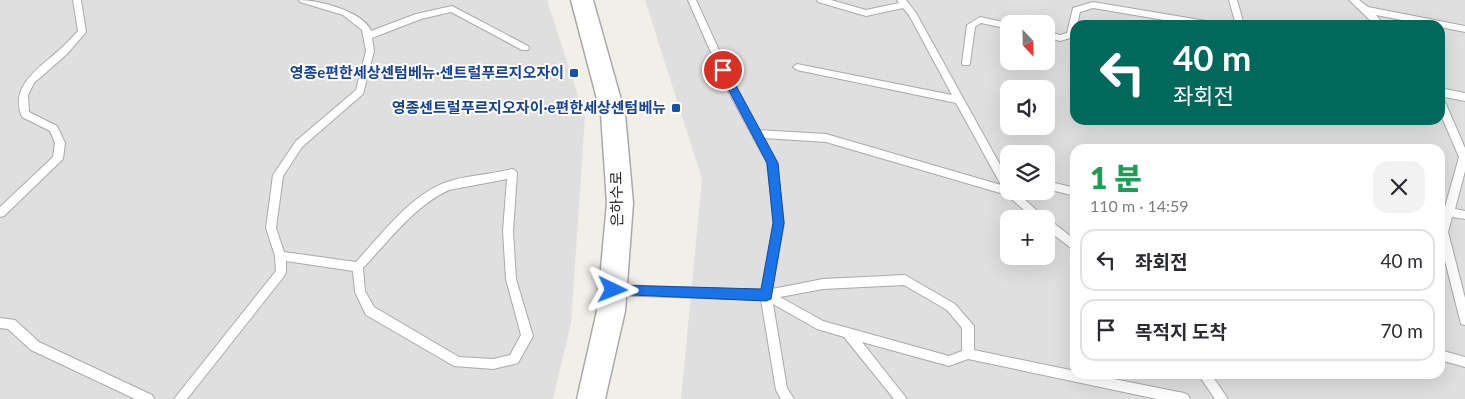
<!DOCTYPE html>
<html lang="ko">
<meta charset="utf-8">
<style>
body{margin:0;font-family:Lato,"Noto Sans KR",sans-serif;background:#f2f2f3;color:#2b2b33;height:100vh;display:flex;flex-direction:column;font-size:19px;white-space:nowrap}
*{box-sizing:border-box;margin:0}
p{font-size:16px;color:#7c7c81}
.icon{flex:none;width:28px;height:28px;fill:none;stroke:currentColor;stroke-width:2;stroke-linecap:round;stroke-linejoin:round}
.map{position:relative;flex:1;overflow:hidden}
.side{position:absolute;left:1070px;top:144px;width:375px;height:235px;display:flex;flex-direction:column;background:#fff;border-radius:15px;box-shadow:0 5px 20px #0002}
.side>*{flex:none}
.top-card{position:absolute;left:1070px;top:20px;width:375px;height:105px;border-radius:15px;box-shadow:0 5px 20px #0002;background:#00695c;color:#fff;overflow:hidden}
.needle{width:32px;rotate:158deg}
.tools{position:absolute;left:1000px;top:15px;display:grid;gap:10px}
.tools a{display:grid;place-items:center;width:55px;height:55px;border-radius:10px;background:#fff;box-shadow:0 5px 20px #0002;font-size:25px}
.pin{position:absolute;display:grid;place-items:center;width:42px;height:42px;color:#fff;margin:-21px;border:2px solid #fff;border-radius:50%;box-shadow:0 1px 5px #0007}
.me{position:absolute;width:55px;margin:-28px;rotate:92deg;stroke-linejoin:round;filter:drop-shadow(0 0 4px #0008)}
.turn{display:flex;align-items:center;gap:18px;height:105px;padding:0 20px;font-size:22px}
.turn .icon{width:65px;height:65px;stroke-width:2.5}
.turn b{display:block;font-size:35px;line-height:42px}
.round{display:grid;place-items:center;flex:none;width:52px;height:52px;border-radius:15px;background:#f2f2f3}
.overview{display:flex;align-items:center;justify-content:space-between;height:85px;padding:0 20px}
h1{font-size:30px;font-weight:800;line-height:38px;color:#1e9e55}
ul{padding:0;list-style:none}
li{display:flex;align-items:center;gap:15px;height:62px;margin:0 10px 8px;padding:0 10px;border:2px solid #e1e1e2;border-radius:15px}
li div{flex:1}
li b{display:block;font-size:19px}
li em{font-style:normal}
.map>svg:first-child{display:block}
</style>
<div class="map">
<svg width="1465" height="399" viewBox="0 0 1465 399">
<rect width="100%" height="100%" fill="#f2efe9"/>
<g fill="#e0dfdf" fill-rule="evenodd">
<polygon points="0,0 547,0 585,117 571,323 553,399 0,399"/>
<path d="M645 0H1465V399H681L702 179ZM1009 24H1046V61H1009ZM1075 25H1440V120H1075ZM1009 89H1046V126H1009ZM1075 149H1440V374H1075ZM1009 154H1046V191H1009ZM1009 219H1046V256H1009Z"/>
</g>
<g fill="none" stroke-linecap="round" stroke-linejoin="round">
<g stroke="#a9a9a9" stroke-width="2">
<g id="service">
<path d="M73 0H81L86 32 67 54 34 83 28 95 29 112 57 126 65 143 63 159 4 216 0 217V207L53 157 55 143 50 131 22 117C9 86 39 68 58 51 65 45 71 38 78 31Z"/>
<path d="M299 0C318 0 363 11 371 31L416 14 452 6 528 46 529 48 528 50H522L451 12 421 19 372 38 374 51 363 94 302 147 283 176 276 228 284 252 356 262C380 236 410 196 444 183 465 175 490 175 512 169L515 170 517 173 513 231 516 279 533 336 518 363 493 369 454 366 366 315 355 292 353 271 286 261V272L285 275 187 399H174L276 271 275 256 266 228 273 175 296 141 356 90 366 51 362 30 343 15 300 2ZM507 179 503 231 506 279 521 335 510 355 493 359 459 357 374 307 365 291 363 268C389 241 414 206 449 190Z"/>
<path d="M688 0H696L736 87 759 130 826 134 1001 185 956 103 797 70 793 67 797 64 952 95 909 15 903 8 866 16 818 2 817 0H831L866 10 899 3 897 0H906L916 13 1009 181V191H1021L1019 194 1046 219 1050 220 1075 240V251L1046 229V219H1034L1007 195 826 142 763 138 777 163 784 223 772 289 823 279 905 275 955 304 974 326V350L1075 371V374H1089L1184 393 1188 395 1190 399H1157L968 359 949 366 862 342 907 399H894L844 337 817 329 773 304 787 388 794 399H781L776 390 761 300 614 295 610 293 609 290 610 287 614 285 762 290 774 223 767 163 726 87ZM904 285 947 310 962 328V351L949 356 823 321 780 297 823 289Z"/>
<polygon points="1229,0 1237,0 1244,25 1236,25"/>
<polygon points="1349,0 1359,0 1368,7 1465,26 1465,32 1440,27 1440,25 1428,25 1376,15 1384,25 1375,25"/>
<polygon points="1093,2 1212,22 1216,25 1194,25 1093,8 1080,12 1077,25 1075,25 1074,37 1060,41 1046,37 1046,31 1060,35 1067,33 1073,8"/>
<polygon points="980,17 1012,24 1009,24 1009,29 981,23 975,27 970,63 969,65 963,65 962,63 967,25"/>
<polygon points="1440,88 1465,93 1465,101 1440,96"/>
<polygon points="1440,98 1445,102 1465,148 1465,171 1455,209 1465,211 1465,219 1452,217 1448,232 1465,298 1465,325 1461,324 1460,320 1440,241 1440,225 1459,157 1440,113"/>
<polygon points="1051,182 1075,188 1075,196 1051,190 1046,191 1046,183"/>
<polygon points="0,318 15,320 39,342 152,395 154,399 135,399 31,350 8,329 0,328"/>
<polygon points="1440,350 1465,357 1465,367 1440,360"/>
<polygon points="1198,374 1211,374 1228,399 1215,399"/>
</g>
</g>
<g stroke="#a9a9a9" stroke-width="3">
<polygon id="tertiary" points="571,0 593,0 625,114 633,203 625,311 605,399 577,399 597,311 607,203 601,114"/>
</g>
<use href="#service" fill="#fff" fill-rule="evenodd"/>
<use href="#tertiary" fill="#fff" fill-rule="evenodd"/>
</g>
<polygon fill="#1a73e8" stroke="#114b97" points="723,66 726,67 778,163 784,223 771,299 766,301 609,294 607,290 609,286 613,285 761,289 773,223 767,163 718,70"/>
<g fill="#1a4fb4" stroke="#fff" stroke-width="2">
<rect x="569" y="68" width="10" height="10" rx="2.5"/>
<rect x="671" y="103" width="10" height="10" rx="2.5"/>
</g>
<g text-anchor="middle" stroke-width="4" stroke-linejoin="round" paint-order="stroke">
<g font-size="15" font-weight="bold" fill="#164399" stroke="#fff" text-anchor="end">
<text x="564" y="78">영종e편한세상센텀베뉴·센트럴푸르지오자이</text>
<text x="666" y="113">영종센트럴푸르지오자이·e편한세상센텀베뉴</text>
</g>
<g font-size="15" fill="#222" stroke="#fff">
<text transform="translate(617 199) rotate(-91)" y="5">은하수로</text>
</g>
</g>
</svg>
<div class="tools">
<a><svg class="needle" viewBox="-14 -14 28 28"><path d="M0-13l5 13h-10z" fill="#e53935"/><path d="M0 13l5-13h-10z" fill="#7c7c81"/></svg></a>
<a><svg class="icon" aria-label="sound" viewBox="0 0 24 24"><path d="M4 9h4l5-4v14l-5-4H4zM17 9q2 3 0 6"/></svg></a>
<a><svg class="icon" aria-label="layers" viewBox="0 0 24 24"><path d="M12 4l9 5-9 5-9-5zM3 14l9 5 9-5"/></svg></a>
<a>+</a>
</div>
<div class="pin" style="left:723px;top:70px;background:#d93025"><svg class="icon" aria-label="arrive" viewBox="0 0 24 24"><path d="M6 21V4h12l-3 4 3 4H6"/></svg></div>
<svg class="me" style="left:613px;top:290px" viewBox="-20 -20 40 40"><path d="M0-17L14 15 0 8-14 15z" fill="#1a73e8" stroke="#fff" stroke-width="4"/></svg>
<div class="top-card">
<div class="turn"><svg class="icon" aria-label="left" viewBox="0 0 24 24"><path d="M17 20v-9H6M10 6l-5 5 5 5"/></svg><div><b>40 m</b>좌회전</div></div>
</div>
<section class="side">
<div class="overview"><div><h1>1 분</h1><p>110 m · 14:59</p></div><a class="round"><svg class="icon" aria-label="close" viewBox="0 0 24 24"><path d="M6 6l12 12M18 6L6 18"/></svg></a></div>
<ul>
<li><svg class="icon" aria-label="left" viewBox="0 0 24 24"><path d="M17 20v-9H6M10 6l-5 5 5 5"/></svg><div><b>좌회전</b></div><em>40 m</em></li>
<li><svg class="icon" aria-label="arrive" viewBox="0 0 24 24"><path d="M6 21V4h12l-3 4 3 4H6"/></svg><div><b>목적지 도착</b></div><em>70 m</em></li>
</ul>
</section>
</div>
